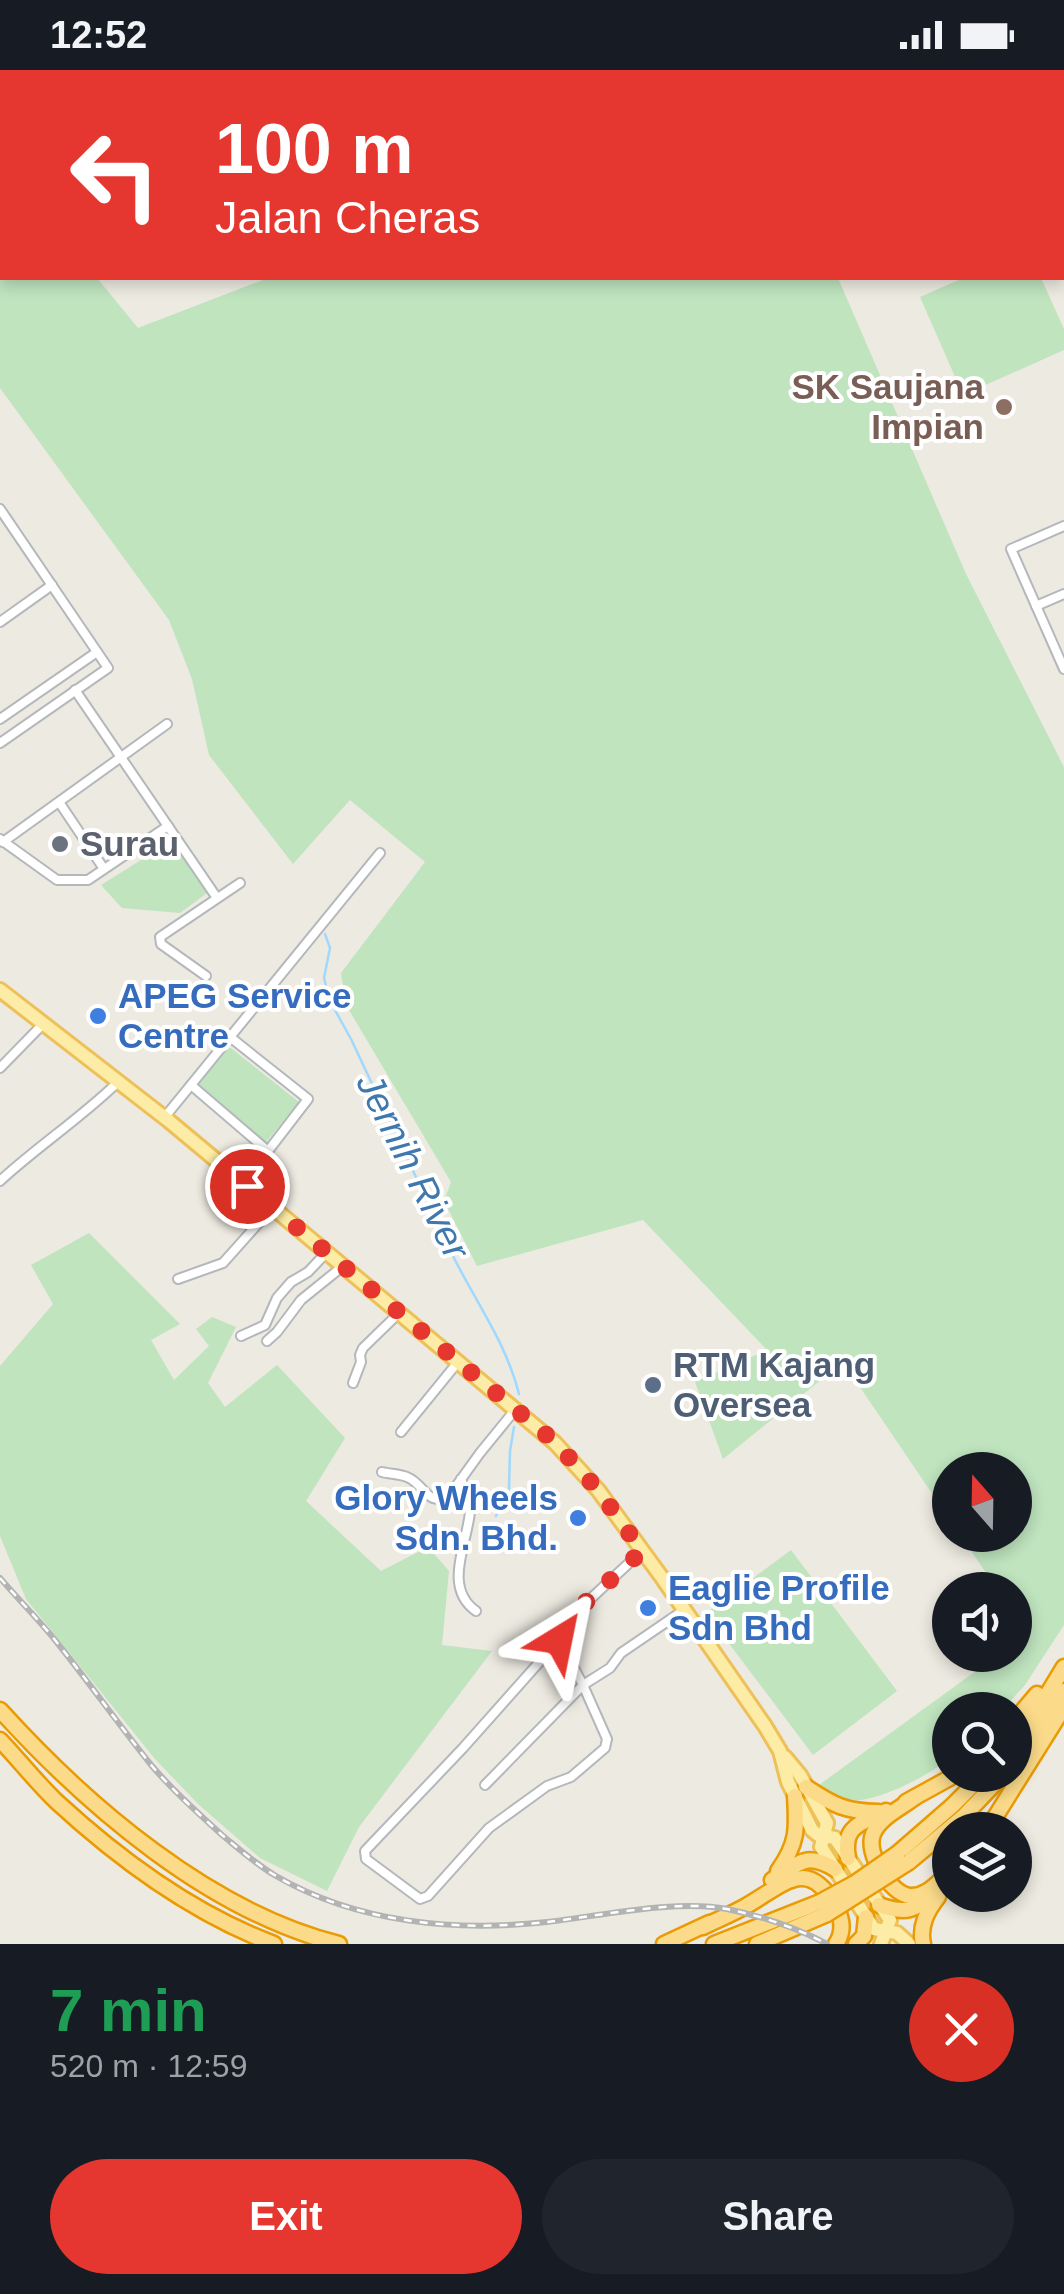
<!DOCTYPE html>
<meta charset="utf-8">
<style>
body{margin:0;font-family:Helvetica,sans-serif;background:#20242c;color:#f1f3f6;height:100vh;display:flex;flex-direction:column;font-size:38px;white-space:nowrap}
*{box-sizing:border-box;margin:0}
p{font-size:32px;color:#9ea1a6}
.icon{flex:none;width:55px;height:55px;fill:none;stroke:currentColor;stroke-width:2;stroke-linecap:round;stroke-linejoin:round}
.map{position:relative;height:1874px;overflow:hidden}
.drawer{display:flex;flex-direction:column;background:#171b24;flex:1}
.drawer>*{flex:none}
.guide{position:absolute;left:0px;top:0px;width:1065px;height:210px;box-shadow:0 5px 15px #0003;background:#e5372f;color:#fff;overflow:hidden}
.needle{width:65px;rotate:340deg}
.controls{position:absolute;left:932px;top:1382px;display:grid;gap:20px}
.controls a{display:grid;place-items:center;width:100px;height:100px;border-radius:50%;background:#171b24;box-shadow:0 5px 15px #0003;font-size:50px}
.pin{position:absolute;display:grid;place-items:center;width:85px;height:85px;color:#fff;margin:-42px;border:5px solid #fff;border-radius:50%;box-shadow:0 2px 10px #0007}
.me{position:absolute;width:110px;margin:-55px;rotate:35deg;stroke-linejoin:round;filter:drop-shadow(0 0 8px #0008)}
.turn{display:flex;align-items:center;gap:35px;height:210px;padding:0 50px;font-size:45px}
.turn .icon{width:130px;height:130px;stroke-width:2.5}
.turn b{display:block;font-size:70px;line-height:85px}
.round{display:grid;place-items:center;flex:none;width:105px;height:105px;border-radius:52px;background:#20242c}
.headline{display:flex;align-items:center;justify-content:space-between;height:170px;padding:0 50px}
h1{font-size:60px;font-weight:600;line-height:75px;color:#1e9e55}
.action{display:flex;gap:20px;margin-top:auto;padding:20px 50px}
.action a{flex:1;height:115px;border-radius:60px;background:#e5372f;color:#fff;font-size:40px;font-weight:600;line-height:115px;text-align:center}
.action a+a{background:#20242c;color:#f1f3f6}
.status{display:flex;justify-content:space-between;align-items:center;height:70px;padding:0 50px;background:#171b24;direction:ltr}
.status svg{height:28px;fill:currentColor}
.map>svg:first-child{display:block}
</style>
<div class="status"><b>12:52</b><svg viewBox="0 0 49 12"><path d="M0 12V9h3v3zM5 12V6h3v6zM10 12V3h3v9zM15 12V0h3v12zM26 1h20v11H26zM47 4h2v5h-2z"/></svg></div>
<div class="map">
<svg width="1064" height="1874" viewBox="0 0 1064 1874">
<rect width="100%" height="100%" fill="#edeae1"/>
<g fill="#bfe4be">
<path d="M2 179V208H97L138 258 268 208H838L966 504 1064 697V1555L1025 1615 1002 1640H950V1688C930 1705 873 1735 847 1730 838 1728 827 1719 819 1715L998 1585H1015V1564L1021 1555 1015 1546V1520H998L960 1465H1015V1400H950V1450L843 1292 723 1389 695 1312 767 1280 643 1150 477 1196 444 1131 451 1112 346 935 341 903 425 792 350 730 293 794 209 685 192 609 169 550 0 318V181Z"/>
<polygon points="963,208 1041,208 1064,259 1064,280 963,325 920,227"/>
<polygon points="173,770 207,823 180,843 122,838 101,815"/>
<polygon points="227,975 299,1032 266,1072 194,1016"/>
<polygon points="89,1163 180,1254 151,1270 174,1310 209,1276 196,1259 212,1247 236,1257 208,1313 225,1337 277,1295 345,1368 306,1431 381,1501 428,1477 449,1501 442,1575 492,1581 359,1757 327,1821 260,1788 198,1734 155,1689 26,1529 0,1466 0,1296 53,1234 31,1195"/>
<polygon points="791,1480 897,1621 813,1685 706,1543"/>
</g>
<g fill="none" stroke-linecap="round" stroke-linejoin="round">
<g stroke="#a1d8fd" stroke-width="2.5">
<path d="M325 864 330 878 324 908 330 931 351 969 416 1107C433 1130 440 1159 452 1184 475 1231 506 1272 519 1324"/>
<polyline points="496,1446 509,1419 510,1381 514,1357"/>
</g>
<g stroke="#b4b8bc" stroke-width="12">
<g id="minor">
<polyline points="883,0 884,2"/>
<polyline points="950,0 951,2"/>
<polyline points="0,439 108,598 0,673"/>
<polyline points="1064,456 1011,479 1064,599"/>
<polyline points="1036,536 1064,524"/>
<polyline points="0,552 52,515"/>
<polyline points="75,620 217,828"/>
<polyline points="0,649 97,582"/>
<polyline points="59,732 104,799"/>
<polyline points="0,769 57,810 88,810 168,756"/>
<polyline points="3,772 167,654"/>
<polyline points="206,906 161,874 160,867 240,813"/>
<polyline points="0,998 43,954"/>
<polyline points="191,1015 268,1081 308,1029 230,967"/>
<polyline points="164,1048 380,783"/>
<path d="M0 1111C38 1076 81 1048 118 1012"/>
<polyline points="178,1209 223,1193 273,1137"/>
<polyline points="241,1266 265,1255 277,1228 291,1212 308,1202 327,1182"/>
<polyline points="267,1271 277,1262 301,1230 343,1196"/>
<polyline points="353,1313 361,1292 360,1285 363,1278 400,1242"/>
<polyline points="401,1362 458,1292"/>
<path d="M382 1402C390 1404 400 1404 407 1407 425 1414 426 1437 449 1426L480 1383 515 1340"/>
<path d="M461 1409C465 1419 470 1430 470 1441 468 1472 442 1517 476 1541"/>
<polyline points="559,1570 463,1678 365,1781 366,1789 420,1829 428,1826 489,1758 547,1716 571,1707 605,1678 607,1669 583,1615 559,1570 559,1558 642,1481"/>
<polyline points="485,1715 583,1615 610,1598 621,1583 684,1540"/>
</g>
</g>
<g stroke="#b4b8bc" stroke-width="15">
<g id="tertiary">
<polyline points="974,0 975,2"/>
<polyline points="991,0 992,2"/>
<polyline points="230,2 234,0"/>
<polyline points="1062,131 1064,132"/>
<polyline points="1062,154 1064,158"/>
<polyline points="0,159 2,157"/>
<polyline points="1062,190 1064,193"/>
</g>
</g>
<g stroke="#eec059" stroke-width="18">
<g id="primary">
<polyline points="0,920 169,1051 555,1373 598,1420 663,1509 765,1656 780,1681 788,1712 812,1760 818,1765 835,1768 890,1850 881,1874"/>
<polyline points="785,1687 800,1705 827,1753 821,1777 874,1859 897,1863 909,1874"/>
</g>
</g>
<g stroke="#ea9b04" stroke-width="19">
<g id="motorway">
<path d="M0 1640C87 1736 210 1842 339 1874"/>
<polyline points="1015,1650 1037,1624"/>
<polyline points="1015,1667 1047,1625 1064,1597"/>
<path d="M0 1670C19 1690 37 1713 57 1732 120 1790 194 1844 274 1874"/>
<polyline points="1015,1691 1064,1621"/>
<path d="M806 1717C833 1735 846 1742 879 1742"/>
<path d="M914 1728C901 1738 879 1748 873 1764 865 1783 890 1824 910 1826 927 1827 938 1812 950 1802"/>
<polyline points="906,1732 955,1705"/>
<polyline points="987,1760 1064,1637"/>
<polyline points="898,1783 952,1736 983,1705"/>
<path d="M848 1788C842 1755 861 1754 886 1741"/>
<polyline points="909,1792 963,1747 1003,1705"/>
<path d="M778 1801C798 1773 797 1759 795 1726"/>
<path d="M772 1810C799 1794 805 1781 835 1799"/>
<path d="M879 1835C907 1845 915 1840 937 1822"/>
<path d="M703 1857C717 1850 732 1844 746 1836 783 1815 808 1785 836 1837 843 1850 844 1862 836 1874"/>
<polyline points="664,1874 709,1853"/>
<polyline points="714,1874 820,1832"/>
<polyline points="757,1874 827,1844"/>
<polyline points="856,1874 864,1866 866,1847"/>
<path d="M923 1874C919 1856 927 1841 938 1827"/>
</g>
</g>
<use href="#minor" stroke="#fff" stroke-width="8"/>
<use href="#tertiary" stroke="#fff" stroke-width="10"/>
<use href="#primary" stroke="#fdeca6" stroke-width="12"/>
<use href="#motorway" stroke="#fbdb8a" stroke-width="14"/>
<g stroke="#b2b3b3" stroke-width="6">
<path id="rail" d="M0 1508C18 1529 38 1549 55 1570 88 1611 119 1655 152 1696 173 1721 198 1743 222 1765 239 1779 257 1795 276 1806 357 1853 455 1862 547 1852 599 1846 678 1829 727 1839 761 1846 797 1858 827 1874"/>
</g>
<use href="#rail" stroke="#fff" stroke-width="2.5" stroke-dasharray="8" stroke-linecap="butt"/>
<g stroke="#ea9b04" stroke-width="19" stroke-linecap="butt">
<g id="motorway-bridge">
<polyline points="820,1832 855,1813 898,1783"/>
<polyline points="827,1844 909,1792"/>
</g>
</g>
<use href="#motorway-bridge" stroke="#fbdb8a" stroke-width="14"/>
</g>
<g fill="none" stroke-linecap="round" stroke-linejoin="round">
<polyline stroke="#e5372f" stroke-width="18" stroke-dasharray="0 32.4" points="247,1116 555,1372 598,1420 642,1481 562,1554 559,1558 559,1570"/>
</g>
<circle fill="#8d6e63" stroke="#fff" stroke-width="4" cx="1004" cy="337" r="10"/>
<circle fill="#6b7280" stroke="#fff" stroke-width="4" cx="60" cy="774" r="10"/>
<g fill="#3f7fe0" stroke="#fff" stroke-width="4">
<circle cx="98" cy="946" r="10"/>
<circle cx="578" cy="1448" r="10"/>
<circle cx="648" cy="1538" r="10"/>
</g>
<circle fill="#5c6f8a" stroke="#fff" stroke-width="4" cx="653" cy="1315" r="10"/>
<g text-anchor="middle" stroke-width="8" stroke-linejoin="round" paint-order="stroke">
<g font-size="35" font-weight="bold" fill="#785e54" stroke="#fff" text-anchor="end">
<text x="984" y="329">SK Saujana<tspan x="984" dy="40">Impian</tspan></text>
</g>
<g font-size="35" font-weight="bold" fill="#5b616d" stroke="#fff" text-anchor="start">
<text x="80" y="786">Surau</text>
</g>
<g font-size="35" font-weight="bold" fill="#366cbe" stroke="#fff" text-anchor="start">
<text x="118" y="938">APEG Service<tspan x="118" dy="40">Centre</tspan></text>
<text x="558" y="1440" text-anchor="end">Glory Wheels<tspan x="558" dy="40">Sdn. Bhd.</tspan></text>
<text x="668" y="1530">Eaglie Profile<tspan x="668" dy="40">Sdn Bhd</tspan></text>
</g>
<g font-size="35" font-weight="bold" fill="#4e5e75" stroke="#fff" text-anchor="start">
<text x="673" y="1307">RTM Kajang<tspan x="673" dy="40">Oversea</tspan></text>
</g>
<g font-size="38" font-style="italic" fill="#3f78ae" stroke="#fff">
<text transform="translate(413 1096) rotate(63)" y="13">Jernih River</text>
</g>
</g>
</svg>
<div class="controls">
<a><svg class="needle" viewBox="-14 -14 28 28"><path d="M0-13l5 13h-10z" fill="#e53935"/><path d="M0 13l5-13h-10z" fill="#9ea1a6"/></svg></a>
<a><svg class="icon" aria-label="sound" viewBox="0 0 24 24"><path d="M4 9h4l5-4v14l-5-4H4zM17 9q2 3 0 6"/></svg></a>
<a><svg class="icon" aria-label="search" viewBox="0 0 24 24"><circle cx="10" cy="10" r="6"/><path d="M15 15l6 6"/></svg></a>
<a><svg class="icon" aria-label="layers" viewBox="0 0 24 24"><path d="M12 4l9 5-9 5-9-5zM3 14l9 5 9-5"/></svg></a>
</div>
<div class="pin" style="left:247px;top:1116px;background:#d93025"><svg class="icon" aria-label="arrive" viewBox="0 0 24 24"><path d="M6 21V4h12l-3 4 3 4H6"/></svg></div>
<svg class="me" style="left:559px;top:1570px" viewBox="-20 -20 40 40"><path d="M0-17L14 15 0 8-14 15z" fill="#e5372f" stroke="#fff" stroke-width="4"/></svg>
<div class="guide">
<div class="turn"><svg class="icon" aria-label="left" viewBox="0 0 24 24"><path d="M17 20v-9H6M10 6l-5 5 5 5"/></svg><div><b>100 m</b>Jalan Cheras</div></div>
</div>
</div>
<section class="drawer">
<div class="headline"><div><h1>7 min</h1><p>520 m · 12:59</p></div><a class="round" style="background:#d93025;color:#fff"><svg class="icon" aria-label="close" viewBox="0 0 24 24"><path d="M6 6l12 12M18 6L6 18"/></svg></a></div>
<div class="action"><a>Exit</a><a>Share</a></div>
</section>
